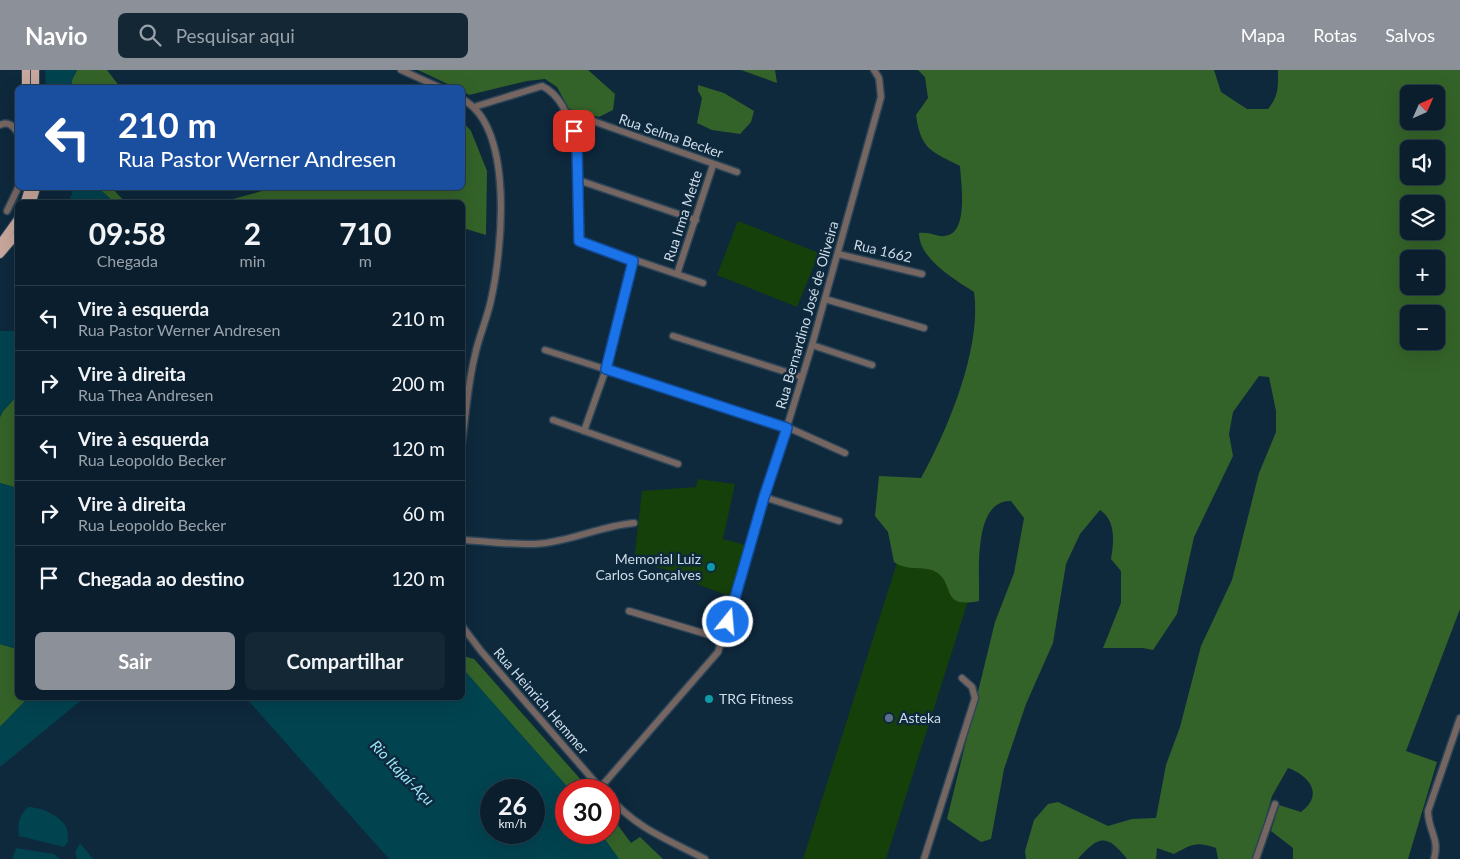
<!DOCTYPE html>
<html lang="pt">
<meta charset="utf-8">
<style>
body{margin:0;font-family:Lato,sans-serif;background:#132735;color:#f1f3f6;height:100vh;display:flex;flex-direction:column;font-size:19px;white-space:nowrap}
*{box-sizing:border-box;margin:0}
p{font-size:16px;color:#99a2aa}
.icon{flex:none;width:28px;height:28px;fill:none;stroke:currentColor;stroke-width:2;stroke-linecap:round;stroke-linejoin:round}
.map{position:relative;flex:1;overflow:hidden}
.panel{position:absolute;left:15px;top:130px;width:450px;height:500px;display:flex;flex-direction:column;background:#0a1e2d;border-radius:8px;box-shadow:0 5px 20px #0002,0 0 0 1px #2a3c49}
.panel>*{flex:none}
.banner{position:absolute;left:15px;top:15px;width:450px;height:105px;border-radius:8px;box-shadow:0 5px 20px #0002,0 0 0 1px #2a3c49;background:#1a4fa0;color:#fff;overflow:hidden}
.needle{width:32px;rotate:45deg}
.tools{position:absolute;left:1400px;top:15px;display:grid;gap:10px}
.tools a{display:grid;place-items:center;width:45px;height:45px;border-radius:8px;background:#0a1e2d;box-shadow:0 5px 20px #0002,0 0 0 1px #2a3c49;font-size:25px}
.speed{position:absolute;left:480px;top:709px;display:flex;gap:10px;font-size:25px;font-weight:700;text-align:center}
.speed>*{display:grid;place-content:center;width:65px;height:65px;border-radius:50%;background:#0a1e2d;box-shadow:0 5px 20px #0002,0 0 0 1px #2a3c49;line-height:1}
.speed small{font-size:12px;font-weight:400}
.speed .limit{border:8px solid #d22;background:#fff;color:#111}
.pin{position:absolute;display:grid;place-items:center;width:42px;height:42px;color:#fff;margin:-21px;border-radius:10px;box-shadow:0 2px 8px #0006}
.me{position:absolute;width:55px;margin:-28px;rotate:17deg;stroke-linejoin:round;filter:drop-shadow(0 0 4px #0008)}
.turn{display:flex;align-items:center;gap:18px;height:105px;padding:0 20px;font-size:22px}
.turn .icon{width:65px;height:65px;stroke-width:2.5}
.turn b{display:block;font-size:35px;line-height:42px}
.eta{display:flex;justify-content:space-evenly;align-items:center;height:85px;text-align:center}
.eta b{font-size:30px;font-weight:700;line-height:35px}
.primary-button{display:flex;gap:10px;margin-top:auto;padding:10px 20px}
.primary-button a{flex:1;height:58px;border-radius:8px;background:#8c9099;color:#fff;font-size:20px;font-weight:700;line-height:58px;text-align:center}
.primary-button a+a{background:#132735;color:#f1f3f6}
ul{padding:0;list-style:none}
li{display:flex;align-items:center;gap:15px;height:65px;padding:0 20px;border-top:1px solid #2a3c49}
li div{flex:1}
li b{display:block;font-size:19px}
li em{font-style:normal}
header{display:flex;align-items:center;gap:30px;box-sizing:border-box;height:70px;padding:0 25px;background:#8c9099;color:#fff}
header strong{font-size:24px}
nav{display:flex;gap:28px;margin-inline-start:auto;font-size:18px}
.search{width:350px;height:45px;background:#132735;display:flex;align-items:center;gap:12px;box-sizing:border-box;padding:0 18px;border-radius:8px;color:#99a2aa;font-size:19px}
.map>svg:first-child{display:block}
</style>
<header>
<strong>Navio</strong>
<div class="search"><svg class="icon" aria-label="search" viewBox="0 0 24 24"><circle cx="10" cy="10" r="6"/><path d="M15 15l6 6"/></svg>Pesquisar aqui</div>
<nav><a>Mapa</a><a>Rotas</a><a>Salvos</a></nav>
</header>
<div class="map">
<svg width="1460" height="789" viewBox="0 0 1460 789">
<rect width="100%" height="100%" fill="#0e283c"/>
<g fill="#154009">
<polygon points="738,151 819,183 797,237 717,205"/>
<polygon points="698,409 735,414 723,469 746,475 732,527 697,514 697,508 634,491 642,421 696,417"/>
<polygon points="901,480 976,506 886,789 803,789"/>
</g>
<g fill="#346329" fill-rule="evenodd">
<polygon points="77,0 107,0 120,17 72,18 72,10"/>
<polygon points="418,0 588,0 615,24 613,40 599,47 569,39 557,17 545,9 527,11 469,25 463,21 462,18 454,17"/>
<polygon points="741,0 775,0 777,13"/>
<path d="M918 0H1214L1221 22 1247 39H1268C1279 26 1278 16 1278 0H1460V539L1406 681 1437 692 1408 789H1293V778L1271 761 1279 735 1301 742C1324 725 1310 706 1288 698L1272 726 1254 789H1218L1216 778C1196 771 1192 774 1174 784L1157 778 1156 789H1127C1107 764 1099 765 1078 789H1026L1025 781 1034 750 1048 734 1058 732 1108 756 1132 749 1156 748 1166 695 1180 657 1201 576 1232 510 1259 403 1276 362V341L1269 307 1259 306 1233 342 1229 364 1233 386 1194 467 1177 544 1153 580 1143 578H1103L1121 533V501L1111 489C1114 471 1116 451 1100 440L1080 464 1066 494 1053 573 1026 634 1004 699 991 769 981 772 947 749 995 552 1014 503 1024 448 1011 431C972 430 980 504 979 531 939 539 956 514 936 502 924 495 908 502 894 492L888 462 875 446 879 406 921 408C948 359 982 278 974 222 954 209 919 189 919 163 931 161 939 169 949 165 968 158 961 112 960 96 931 81 921 80 916 45L928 28 925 7ZM1409 24H1436V51H1409ZM1409 79H1436V106H1409ZM1409 134H1436V161H1409ZM1409 189H1436V216H1409ZM1409 244H1436V271H1409Z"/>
<polygon points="698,15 724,23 754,41 751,52 740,64 712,60 697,53 702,28 698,21"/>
<polygon points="463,52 471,61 487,101 486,165 463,158 462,132 222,132 273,118 462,118"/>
<polygon points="98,118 112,118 125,132 114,132"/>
<polygon points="17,326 17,418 0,413 0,347 3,341"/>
<polygon points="0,574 17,579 18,628 28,628 0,657"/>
<polygon points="463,586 474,589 590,720 570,720 463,599"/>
<polygon points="609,743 631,773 640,767 663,789 619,789 600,763 609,762"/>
</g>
<g fill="#024350" fill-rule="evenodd">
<polygon points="45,0 77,0 72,10 72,18 46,17"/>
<polygon points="71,118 98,118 114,132 76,132 70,128 72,124"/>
<polygon points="0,261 18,261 17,326 3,341 0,347"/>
<polygon points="0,413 17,418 17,579 0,574"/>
<path d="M463 599 570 720H566V762L600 763 619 789H389L246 628H241H462ZM491 720H534V762H491Z"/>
<polygon points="28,628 84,628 0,697 0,657"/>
<path d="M28 737C41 737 62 746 67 759 68 763 68 768 68 772L64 777 19 766C17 753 19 746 28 737Z"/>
<polygon points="80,773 93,789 77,789 75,782"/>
<polygon points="16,778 54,784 60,789 12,789"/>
</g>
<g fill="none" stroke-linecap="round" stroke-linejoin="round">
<g stroke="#2d4558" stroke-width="9">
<g id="minor">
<polyline points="401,0 441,18"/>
<path d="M462 29C515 57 502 181 491 230 487 249 479 266 475 285 468 313 466 343 462 372"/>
<path d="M474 37 542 16C586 37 578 129 579 171L703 213"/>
<polyline points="569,50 590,50 737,102"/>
<path d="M0 55C9 51 13 56 18 63"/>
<polyline points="578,110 696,150"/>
<polyline points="7,141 18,118"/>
<polyline points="838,184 922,204"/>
<polyline points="677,204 713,95"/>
<polyline points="825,229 924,258"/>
<polyline points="673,266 802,307"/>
<polyline points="812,275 872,295"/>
<polyline points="545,280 787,357 845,383"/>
<polyline points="553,350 678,394"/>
<polyline points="584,361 606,299 633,191"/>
<polyline points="764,427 839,451"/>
<path d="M462 470C486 471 512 475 536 474 570 472 600 456 634 453"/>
<polyline points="629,541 723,569"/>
<polyline points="462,556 481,581 602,720"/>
<polyline points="600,718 718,582 812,275 881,27 879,8 874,0"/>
<path d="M609 727C639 760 667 769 705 789"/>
<polyline points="924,789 975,628 972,617 962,608"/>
<polyline points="1256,789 1275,734"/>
<path d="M1434 789C1440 768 1428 761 1428 741L1460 648"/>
</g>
</g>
<g stroke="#2d4558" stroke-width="10">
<g id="major">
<polyline points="26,18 26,0"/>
<polyline points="35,18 35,0"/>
<polyline points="25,132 29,118"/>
<polyline points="32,132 36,118"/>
<polyline points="0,174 18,149"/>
<polyline points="0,184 18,163"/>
</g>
</g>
<use href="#minor" stroke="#766661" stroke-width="6"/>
<use href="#major" stroke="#c8a79c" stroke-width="8"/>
</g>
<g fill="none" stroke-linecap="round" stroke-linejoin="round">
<g stroke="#114b97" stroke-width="12">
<polyline id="route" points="574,61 577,74 579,171 633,191 606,299 787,358 764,427 728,552"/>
</g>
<use href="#route" stroke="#1a73e8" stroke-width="9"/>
</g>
<g fill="#0f9aa8" stroke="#0e283c" stroke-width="2">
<circle cx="711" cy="497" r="5"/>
<circle cx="709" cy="629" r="5"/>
</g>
<circle fill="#5c6f8a" stroke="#0e283c" stroke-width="2" cx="889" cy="648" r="5"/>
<g text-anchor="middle" stroke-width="5" stroke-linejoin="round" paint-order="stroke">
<g font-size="14" fill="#cddce9" stroke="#0e283c">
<text transform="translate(671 66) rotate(19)" y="5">Rua Selma Becker</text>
<text transform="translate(683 146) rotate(-72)" y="5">Rua Irma Mette</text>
<text transform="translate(883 181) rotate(13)" y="5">Rua 1662</text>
<text transform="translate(807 245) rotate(-74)" y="5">Rua Bernardino José de Oliveira</text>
<text transform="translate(541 631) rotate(49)" y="5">Rua Heinrich Hemmer</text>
</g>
<g font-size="14" fill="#cddce9" stroke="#0e283c" text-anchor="start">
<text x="701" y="494" text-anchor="end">Memorial Luiz<tspan x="701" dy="16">Carlos Gonçalves</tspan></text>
<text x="719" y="634">TRG Fitness</text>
<text x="899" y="653">Asteka</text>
</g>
<g font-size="15" font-style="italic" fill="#9ae6f9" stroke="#0e283c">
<text transform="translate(402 703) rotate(46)" y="5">Rio Itajaí-Açu</text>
</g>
</g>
</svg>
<div class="tools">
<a><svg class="needle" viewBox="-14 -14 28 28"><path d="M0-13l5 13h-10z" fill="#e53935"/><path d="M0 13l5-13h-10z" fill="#99a2aa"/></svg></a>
<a><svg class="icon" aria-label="sound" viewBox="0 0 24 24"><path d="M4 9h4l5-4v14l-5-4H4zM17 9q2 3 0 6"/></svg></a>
<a><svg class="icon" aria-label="layers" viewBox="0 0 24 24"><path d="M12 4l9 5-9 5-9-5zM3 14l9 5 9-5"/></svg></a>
<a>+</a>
<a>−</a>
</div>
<div class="speed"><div>26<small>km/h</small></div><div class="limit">30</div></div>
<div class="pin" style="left:574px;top:61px;background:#d93025"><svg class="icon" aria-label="arrive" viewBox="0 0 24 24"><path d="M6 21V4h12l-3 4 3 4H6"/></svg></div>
<svg class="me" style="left:728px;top:552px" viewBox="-20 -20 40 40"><circle r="17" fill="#1a73e8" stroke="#fff" stroke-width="3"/><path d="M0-11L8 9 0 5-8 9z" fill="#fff"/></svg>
<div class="banner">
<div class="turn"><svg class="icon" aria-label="left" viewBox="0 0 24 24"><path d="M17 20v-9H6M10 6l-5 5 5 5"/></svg><div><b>210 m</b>Rua Pastor Werner Andresen</div></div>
</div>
<section class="panel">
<div class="eta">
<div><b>09:58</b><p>Chegada</p></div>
<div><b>2</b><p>min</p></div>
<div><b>710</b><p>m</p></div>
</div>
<ul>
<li><svg class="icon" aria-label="left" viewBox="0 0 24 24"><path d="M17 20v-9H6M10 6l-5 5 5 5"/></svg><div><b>Vire à esquerda</b><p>Rua Pastor Werner Andresen</p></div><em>210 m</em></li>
<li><svg class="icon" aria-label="right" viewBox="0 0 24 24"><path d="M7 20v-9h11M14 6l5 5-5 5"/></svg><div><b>Vire à direita</b><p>Rua Thea Andresen</p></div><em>200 m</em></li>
<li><svg class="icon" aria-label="left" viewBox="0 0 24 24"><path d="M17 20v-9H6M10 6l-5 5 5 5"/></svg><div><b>Vire à esquerda</b><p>Rua Leopoldo Becker</p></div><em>120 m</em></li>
<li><svg class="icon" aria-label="right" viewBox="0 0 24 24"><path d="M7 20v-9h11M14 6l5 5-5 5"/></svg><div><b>Vire à direita</b><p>Rua Leopoldo Becker</p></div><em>60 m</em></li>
<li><svg class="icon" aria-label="arrive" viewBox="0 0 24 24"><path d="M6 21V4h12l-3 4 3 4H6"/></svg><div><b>Chegada ao destino</b></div><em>120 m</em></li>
</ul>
<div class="primary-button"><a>Sair</a><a>Compartilhar</a></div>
</section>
</div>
